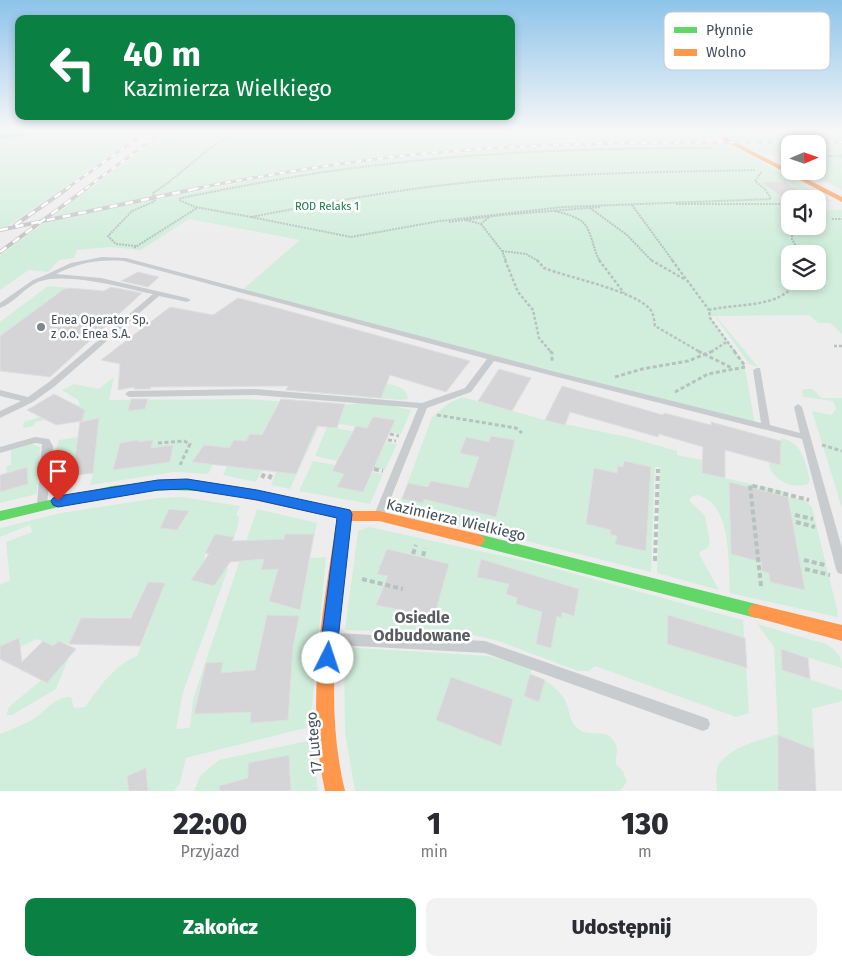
<!DOCTYPE html>
<html lang="pl">
<meta charset="utf-8">
<style>
body{margin:0;font-family:"Fira Sans",sans-serif;background:#f2f2f3;color:#2b2b33;height:100vh;display:flex;flex-direction:column;font-size:19px;white-space:nowrap}
*{box-sizing:border-box;margin:0}
p{font-size:16px;color:#7c7c81}
.icon{flex:none;width:28px;height:28px;fill:none;stroke:currentColor;stroke-width:2;stroke-linecap:round;stroke-linejoin:round}
.map{position:relative;height:791px;overflow:hidden}
.details{display:flex;flex-direction:column;background:#fff;flex:1}
.details>*{flex:none}
.guide{position:absolute;left:15px;top:15px;width:500px;height:105px;border-radius:10px;box-shadow:0 2px 8px #0003;background:#0b8043;color:#fff;overflow:hidden}
.needle{width:32px;rotate:88deg}
.fabs{position:absolute;left:781px;top:135px;display:grid;gap:10px}
.fabs a{display:grid;place-items:center;width:45px;height:45px;border-radius:10px;background:#fff;box-shadow:0 2px 8px #0003;font-size:25px}
.pin{position:absolute;display:grid;place-items:center;width:42px;height:42px;color:#fff;margin:-51px -21px;border-radius:50% 50% 50% 0;rotate:-45deg;box-shadow:0 0 5px #0007}
.pin .icon{rotate:45deg}
.me{position:absolute;width:55px;margin:-28px;rotate:4deg;stroke-linejoin:round;filter:drop-shadow(0 0 4px #0008)}
.turn{display:flex;align-items:center;gap:18px;height:105px;padding:0 25px;font-size:22px}
.turn .icon{width:65px;height:65px;stroke-width:2.5}
.turn b{display:block;font-size:35px;line-height:42px}
.eta{display:flex;justify-content:space-evenly;align-items:center;height:85px;text-align:center}
.eta b{font-size:30px;font-weight:800;line-height:35px}
.primary-button{display:flex;gap:10px;margin-top:auto;padding:10px 25px}
.primary-button a{flex:1;height:58px;border-radius:10px;background:#0b8043;color:#fff;font-size:20px;font-weight:800;line-height:58px;text-align:center}
.primary-button a+a{background:#f2f2f3;color:#2b2b33}
.map>svg:first-child{display:block}
</style>
<div class="map">
<svg width="842" height="791" viewBox="0 0 842 791">
<rect width="100%" height="100%" fill="#eeeded"/>
<g fill="#d1eedc" fill-rule="evenodd">
<polygon points="72,131 145,131 8,226 0,228 0,138"/>
<path d="M168 131H842V140L734 142 727 138 701 139V140L698 141C594 142 490 144 386 157 273 170 163 194 52 217Z"/>
<path d="M842 143V190L804 171H818V144H790V164L774 155 759 154H764C755 149 747 149 739 144Z"/>
<path d="M725 144 735 147 773 168H770L832 201H818V199H790V201H786L790 204V226H818V211L842 210V334L830 323H818L809 315 716 316 758 367 749 364 715 316 710 317 744 363 755 424 242 290 300 240 189 219 141 250 110 247 77 250 74 258 59 260 48 272 29 270 0 290V255L44 223 51 221 294 172 375 161 479 151 542 147ZM790 254H818V281H790Z"/>
<polygon points="48,286 70,288 0,336 0,322"/>
<polygon points="114,377 109,400 246,399 315,404 319,426 290,489 271,485 276,472 262,470 256,482 223,475 227,466 213,465 208,474 174,472 90,485 93,473 75,475 72,488 51,492 61,459 53,459 59,440 78,437 79,430 98,418 82,421 84,412 35,422 34,426 23,428 24,422 80,405 78,400 62,390 74,384 99,389"/>
<path d="M386 384C397 385 406 387 408 399L402 400 363 397 365 392Z"/>
<polygon points="804,389 813,389 821,398 842,398 842,508 812,411 831,415 836,409 833,401 803,397 802,391"/>
<path d="M462 397 545 420 628 437 677 451V455C694 459 710 459 725 470L703 464V473L787 492 789 497 804 500 812 507 838 613 837 617 730 593C728 566 732 513 705 498 700 495 696 494 691 497L689 500 705 516 710 542 708 548 701 551 699 554 719 590 657 573 660 467H655L651 572 398 509 432 417 449 403Z"/>
<polygon points="360,403 384,404 411,410 401,434 390,432 395,420 373,417 367,428 338,424 335,406"/>
<polygon points="327,427 353,431 351,434 351,461 339,458 337,461 315,456"/>
<path d="M781 438C803 443 805 461 810 480L808 484C793 490 769 479 769 462L780 465Z"/>
<polygon points="386,442 397,444 385,470 374,468"/>
<polygon points="32,444 40,447 37,494 0,503 0,492 28,483 27,467 7,473 6,466 11,465 11,450"/>
<polygon points="313,461 335,465 331,471 344,474 338,487 362,492 372,472 383,474 370,504 299,491"/>
<path d="M182 497 240 506 236 515 239 516 238 526 234 537 215 534 205 553 204 562 192 580 214 586 226 567 228 569 183 692 176 729 190 728 193 699 257 509 317 523 310 558 326 557 310 727 186 758 180 783 174 791H148L146 768 128 776 129 791H0V734C10 730 20 726 30 721 45 713 52 697 71 697L74 708 85 707C98 689 115 664 137 656L152 617 81 618 69 644 59 641 53 646 37 639 20 647 19 638 0 646V585L10 580 6 542 32 532 30 525 0 537V528L61 513 158 498Z"/>
<polygon points="369,527 531,562 743,620 749,713 736,717 595,666 589,671 578,671 495,640 468,634 345,630 358,531"/>
<path d="M757 624 826 644C836 650 842 656 842 668L781 649 782 670 842 690V701L812 709 814 749 778 735V791H717C716 783 715 771 719 764 732 746 758 741 778 734L774 647Z"/>
<path d="M344 647 489 656 532 668 524 696 539 702 545 680C552 685 563 694 566 702 571 714 569 724 582 731 593 736 606 729 614 741 620 749 615 756 616 764L623 771 627 782 620 791H355L345 732Z"/>
<polygon points="69,657 56,689 12,715 6,715 9,707"/>
<polygon points="311,740 318,791 194,791 200,776 219,760"/>
</g>
<g fill="#d5d5d7" stroke="#dfdfe0">
<polygon points="761,182 785,182 806,196 781,196"/>
<polygon points="138,272 159,277 148,287 121,281"/>
<polygon points="111,287 142,293 50,377 0,371 0,336 64,289 70,288 104,291"/>
<polygon points="238,298 281,309 470,361 446,392 390,375 381,398 286,390 288,386 151,387 150,389 134,389 134,387 118,390 120,364 101,360 170,307 213,315"/>
<polygon points="499,369 531,378 512,411 478,401"/>
<polygon points="562,386 663,415 664,413 711,425 711,422 781,441 780,465 725,450 725,478 702,473 703,447 659,434 658,437 570,412 565,425 545,420"/>
<polygon points="54,394 85,410 82,421 56,425 27,410"/>
<polygon points="131,399 148,399 145,409 128,411"/>
<polygon points="281,399 345,404 337,428 317,426 296,474 192,462 204,445 229,448 234,440 246,441 250,434 262,435"/>
<polygon points="373,417 395,420 363,492 337,487 344,474 332,471 356,426 367,428"/>
<polygon points="99,418 93,473 54,478 61,460 75,458 80,422"/>
<polygon points="491,436 515,440 496,517 424,499 423,503 402,499 408,483 428,487 431,481 468,488 479,457 460,453 466,437 489,442"/>
<polygon points="138,440 138,442 153,440 151,448 173,445 170,462 113,470 120,443"/>
<polygon points="624,461 651,467 646,551 615,544 617,536 610,534 611,530 586,524 594,468 617,473 618,466 623,467"/>
<polygon points="27,467 28,484 0,492 0,475"/>
<polygon points="729,482 788,497 805,590 770,582 769,573 762,571 761,562 731,554"/>
<polygon points="169,509 189,511 177,530 160,528"/>
<polygon points="215,534 234,537 232,541 284,539 285,534 314,534 300,610 269,601 278,569 261,570 264,559 230,562 214,586 191,580 209,554 205,553"/>
<polygon points="387,549 449,564 434,617 376,605 388,576 377,574"/>
<polygon points="481,559 579,589 574,616 562,612 561,618 557,616 551,648 536,644 542,612 516,604 517,598 506,594 509,584 477,577"/>
<polygon points="148,582 165,583 140,646 69,644 81,618 131,618"/>
<polygon points="267,615 299,616 293,647 288,720 250,723 251,712 194,714 206,663 223,662 221,673 255,670"/>
<polygon points="668,615 745,638 747,668 667,644"/>
<polygon points="19,638 22,662 43,641 53,646 59,641 76,649 47,683 0,659 0,646"/>
<polygon points="781,649 808,658 810,679 782,670"/>
<polygon points="530,674 545,680 539,702 524,696"/>
<polygon points="451,677 513,699 501,746 436,720"/>
<polygon points="778,735 814,749 816,791 778,791"/>
<polygon points="289,755 291,791 220,791 219,786 248,778 248,763"/>
<polygon points="146,768 148,791 129,791 127,776"/>
</g>
<g fill="none" stroke-linecap="round" stroke-linejoin="round">
<g stroke="#b7c2bf" stroke-width="2" stroke-dasharray="2 1" stroke-linecap="butt">
<polyline points="583,143 710,142"/>
<polyline points="818,156 842,156"/>
<path d="M755 170C664 172 573 173 483 181 405 188 328 202 251 217L351 237 440 221 563 207 771 199 765 189 755 181 762 171"/>
<polyline points="676,204 790,204"/>
<polyline points="632,205 673,261"/>
<polyline points="590,208 627,235 652,261"/>
<path d="M555 211C563 213 571 215 578 219 592 225 592 249 600 261"/>
<path d="M251 217 195 207 179 200 181 198C247 185 313 172 379 165 490 151 602 148 713 148"/>
<polyline points="832,219 842,219"/>
<polyline points="466,220 481,224 489,217"/>
<polyline points="449,222 502,215 600,207"/>
<polyline points="481,224 502,251 506,261"/>
<polyline points="792,226 792,239 800,254"/>
<path d="M136 246 116 244 108 236 132 211 153 202 155 200 153 193C183 174 206 147 237 131"/>
<polyline points="134,248 197,208"/>
<polyline points="502,251 526,254 538,261"/>
</g>
<g stroke="#b7c2bf" stroke-width="2.5" stroke-dasharray="3 2" stroke-linecap="butt">
<polyline points="505,260 518,292 533,310 539,338 551,352"/>
<path d="M537 260 544 268C570 278 631 290 649 308 654 313 654 320 655 326L700 352"/>
<polyline points="599,260 624,293"/>
<polyline points="651,260 684,279"/>
<polyline points="672,260 709,310"/>
<polyline points="834,346 842,346"/>
<polyline points="711,352 728,341"/>
<path d="M735 352 710 318 709 310C736 303 782 309 796 281"/>
</g>
<g stroke="#b7c2bf" stroke-width="3" stroke-dasharray="4 2.5" stroke-linecap="butt">
<polyline points="550,351 552,353 552,363"/>
<polyline points="698,351 732,368"/>
<polyline points="734,351 745,366"/>
<polyline points="615,377 642,369 688,361 713,351"/>
<polyline points="675,392 708,374 745,367"/>
<polyline points="437,415 516,428 522,433"/>
<polyline points="390,434 399,436"/>
<polyline points="388,440 396,441"/>
<polyline points="158,443 184,441 190,444 180,465"/>
<polyline points="822,445 842,451"/>
</g>
<g stroke="#b7c2bf" stroke-width="4" stroke-dasharray="5 3" stroke-linecap="butt">
<polyline points="374,469 383,471"/>
<polyline points="262,478 265,472"/>
<polyline points="269,479 272,473"/>
<polyline points="795,515 813,519"/>
<polyline points="796,522 815,527"/>
<polyline points="413,554 416,545"/>
<polyline points="423,556 425,548"/>
<polyline points="804,560 825,565"/>
<polyline points="655,561 658,469"/>
<polyline points="805,569 830,575"/>
<polyline points="362,579 403,589"/>
<polyline points="761,586 750,485 809,500"/>
</g>
<g fill="#c9ccce" fill-rule="evenodd">
<path d="M102 257 126 258 556 372 761 423 753 370 757 368H760L770 425 800 433 794 407 798 404 802 407 842 548V574L838 573 836 569 802 439 494 361 471 392 427 408 384 515 383 518 379 519 375 518 374 515 418 408 255 395 129 397 125 394 129 391 255 389 422 403 465 388 487 359 124 261C99 259 78 263 56 274L101 278 187 298 191 300 187 302 159 296 55 386 33 402 0 418V411L21 401 0 396V390L28 397 49 382 153 294C125 288 64 271 38 282 24 288 14 303 0 308V303L33 280 43 276 71 263Z"/>
<polygon points="35,437 49,439 53,446 47,504 46,507 42,508 38,507 37,504 42,444 35,443 0,453 0,447"/>
<polygon points="336,633 485,641 703,717 708,719 710,724 708,729 703,731 485,653 336,645 331,643 329,639 331,635"/>
</g>
<g fill="#63d668" fill-rule="evenodd">
<polygon points="41,131 61,131 0,139 0,135"/>
<path d="M170 480C190 481 211 481 231 487L233 490 231 493 226 495 198 491 170 490 141 492 83 501 0 521V511L112 486Z"/>
<polygon points="478,534 756,604 762,606 764,611 762,616 756,618 478,546 473,544 471,540 473,536"/>
</g>
<g fill="#ff974d" fill-rule="evenodd">
<polygon points="721,137 725,137 842,197 842,202 721,139"/>
<path d="M226 485 353 511H379L478 534 483 536 485 540 483 544 478 546 379 521H351C339 611 323 701 345 791H325C305 700 323 609 337 518L221 493 219 490 221 487Z"/>
<polygon points="756,604 842,625 842,641 750,616 748,611 750,606"/>
</g>
<g stroke="#c4c5c7" stroke-width="3">
<g id="rail-far1">
<polyline points="66,189 148,131"/>
<polyline points="85,189 164,131"/>
<path d="M193 189C265 175 338 163 410 155 554 140 698 143 842 142"/>
</g>
</g>
<g stroke="#c4c5c7" stroke-width="4">
<g id="rail">
<polyline points="15,225 68,188"/>
<polyline points="0,230 200,188"/>
<polyline points="0,252 87,188"/>
</g>
</g>
<use href="#rail-far1" stroke="#fff" stroke-width="2" stroke-dasharray="5.5" stroke-linecap="butt"/>
<use href="#rail" stroke="#fff" stroke-width="2.5" stroke-dasharray="8" stroke-linecap="butt"/>
</g>
<linearGradient id="sky" x2="0" y2="1"><stop stop-color="#8dc4ea"/><stop offset="0.54" stop-color="#f7f7f7"/><stop offset="1" stop-color="#f7f7f7" stop-opacity="0"/></linearGradient>
<rect width="842" height="242" fill="url(#sky)"/>
<polygon fill="#1a73e8" stroke="#114b97" points="187,479 257,490 350,510 352,514 336,658 334,664 328,666 321,664 319,658 337,518 257,500 187,489 158,490 58,507 53,505 51,501 53,498 58,496 158,480"/>
<circle fill="#80868d" stroke="#fff" stroke-width="2" cx="41" cy="327" r="5"/>
<g text-anchor="middle" stroke-width="5" stroke-linejoin="round" paint-order="stroke">
<g font-size="11" fill="#167b4b" stroke="#fff">
<text x="327" y="210">ROD Relaks 1</text>
</g>
<g font-size="12" fill="#454f5a" stroke="#fff" text-anchor="start">
<text x="51" y="324">Enea Operator Sp.<tspan x="51" dy="14">z o.o. Enea S.A.</tspan></text>
</g>
<g font-size="15" fill="#454f5a" stroke="#fff">
<text transform="translate(456 520) rotate(13)" y="5">Kazimierza Wielkiego</text>
<text transform="translate(314 743) rotate(-95)" y="5">17 Lutego</text>
</g>
<g font-size="16" font-weight="bold" fill="#595d62" stroke="#fff">
<text x="422" y="623">Osiedle<tspan x="422" dy="18">Odbudowane</tspan></text>
</g>
</g>
<rect x="664" y="12" width="166" height="58" rx="8" fill="#fff" stroke="#c7cace" stroke-width="1"/>
<rect x="674" y="27" width="23" height="6" fill="#63d668"/>
<rect x="674" y="49" width="23" height="7" fill="#ff974d"/>
<g font-size="14" fill="#454f5a">
<text x="706" y="35">Płynnie</text>
<text x="706" y="57">Wolno</text>
</g>
</svg>
<div class="fabs">
<a><svg class="needle" viewBox="-14 -14 28 28"><path d="M0-13l5 13h-10z" fill="#e53935"/><path d="M0 13l5-13h-10z" fill="#7c7c81"/></svg></a>
<a><svg class="icon" aria-label="sound" viewBox="0 0 24 24"><path d="M4 9h4l5-4v14l-5-4H4zM17 9q2 3 0 6"/></svg></a>
<a><svg class="icon" aria-label="layers" viewBox="0 0 24 24"><path d="M12 4l9 5-9 5-9-5zM3 14l9 5 9-5"/></svg></a>
</div>
<div class="pin" style="left:58px;top:501px;background:#d93025"><svg class="icon" aria-label="arrive" viewBox="0 0 24 24"><path d="M6 21V4h12l-3 4 3 4H6"/></svg></div>
<svg class="me" style="left:328px;top:658px" viewBox="-20 -20 40 40"><circle r="19" fill="#fff"/><path d="M0-13L10 11 0 6-10 11z" fill="#1a73e8"/></svg>
<div class="guide">
<div class="turn"><svg class="icon" aria-label="left" viewBox="0 0 24 24"><path d="M17 20v-9H6M10 6l-5 5 5 5"/></svg><div><b>40 m</b>Kazimierza Wielkiego</div></div>
</div>
</div>
<section class="details">
<div class="eta">
<div><b>22:00</b><p>Przyjazd</p></div>
<div><b>1</b><p>min</p></div>
<div><b>130</b><p>m</p></div>
</div>
<div class="primary-button"><a>Zakończ</a><a>Udostępnij</a></div>
</section>
